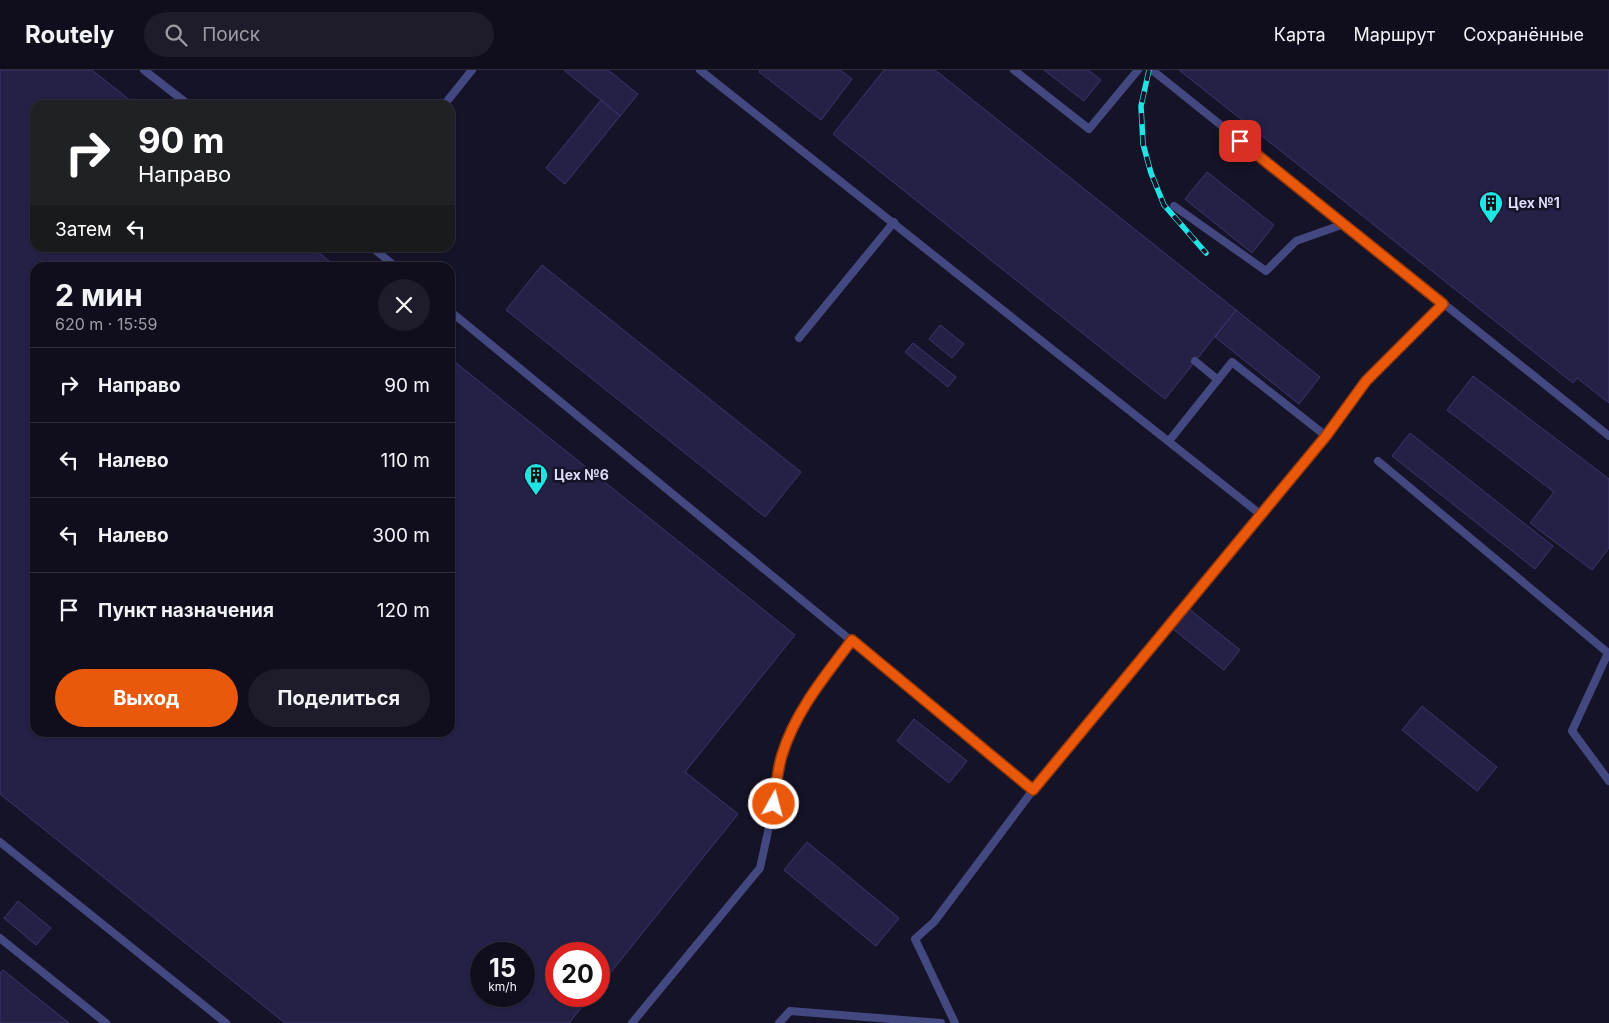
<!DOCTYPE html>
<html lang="ru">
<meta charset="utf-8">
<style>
body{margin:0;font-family:Inter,sans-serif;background:#1e1c2a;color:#f1f3f6;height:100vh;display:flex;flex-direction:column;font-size:19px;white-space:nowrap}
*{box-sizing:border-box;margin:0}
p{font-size:16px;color:#9c9ca4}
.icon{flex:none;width:28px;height:28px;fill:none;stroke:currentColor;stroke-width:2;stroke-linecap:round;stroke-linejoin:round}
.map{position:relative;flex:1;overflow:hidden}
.sheet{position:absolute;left:30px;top:192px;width:425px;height:475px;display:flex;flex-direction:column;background:#100e1d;border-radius:15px;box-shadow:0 1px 4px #0004,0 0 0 1px #302e3b}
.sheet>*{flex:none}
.top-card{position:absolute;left:30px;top:30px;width:425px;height:152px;border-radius:15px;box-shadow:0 1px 4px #0004,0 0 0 1px #302e3b;background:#202124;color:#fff;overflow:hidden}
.speed{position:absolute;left:470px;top:872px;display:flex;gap:10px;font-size:25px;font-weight:700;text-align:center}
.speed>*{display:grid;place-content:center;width:65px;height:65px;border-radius:50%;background:#100e1d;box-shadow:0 1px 4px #0004,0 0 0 1px #302e3b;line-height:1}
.speed small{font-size:12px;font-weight:400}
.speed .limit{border:8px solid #d22;background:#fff;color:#111}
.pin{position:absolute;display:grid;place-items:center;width:42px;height:42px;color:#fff;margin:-21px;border-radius:10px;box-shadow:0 2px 8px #0006}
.me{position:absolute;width:55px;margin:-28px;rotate:7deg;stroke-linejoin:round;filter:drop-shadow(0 0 4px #0008)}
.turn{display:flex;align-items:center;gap:18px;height:105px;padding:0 25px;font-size:22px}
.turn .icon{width:65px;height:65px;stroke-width:2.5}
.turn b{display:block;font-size:35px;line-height:42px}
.then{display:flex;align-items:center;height:48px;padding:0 25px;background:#0003;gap:10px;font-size:19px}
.round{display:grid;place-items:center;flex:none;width:52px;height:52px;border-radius:26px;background:#1e1c2a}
.headline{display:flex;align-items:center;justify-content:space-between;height:85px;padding:0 25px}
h1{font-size:30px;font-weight:700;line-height:38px}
.button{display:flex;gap:10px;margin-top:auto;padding:10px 25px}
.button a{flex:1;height:58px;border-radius:30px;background:#ea580c;color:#fff;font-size:20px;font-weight:700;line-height:58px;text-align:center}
.button a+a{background:#1e1c2a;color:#f1f3f6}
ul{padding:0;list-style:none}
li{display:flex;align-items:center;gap:15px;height:75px;padding:0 25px;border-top:1px solid #302e3b}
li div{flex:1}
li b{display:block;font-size:19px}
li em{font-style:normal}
header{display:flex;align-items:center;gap:30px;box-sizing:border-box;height:70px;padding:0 25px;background:#100e1d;border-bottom:1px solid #302e3b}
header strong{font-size:24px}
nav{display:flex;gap:28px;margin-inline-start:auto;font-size:18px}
.search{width:350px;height:45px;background:#1e1c2a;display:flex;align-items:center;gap:12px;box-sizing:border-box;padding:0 18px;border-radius:28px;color:#9c9ca4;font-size:19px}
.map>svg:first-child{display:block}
</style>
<header>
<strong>Routely</strong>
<div class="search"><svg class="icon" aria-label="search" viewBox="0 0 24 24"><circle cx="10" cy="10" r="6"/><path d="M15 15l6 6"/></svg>Поиск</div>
<nav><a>Карта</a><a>Маршрут</a><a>Сохранённые</a></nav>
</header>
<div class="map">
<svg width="1609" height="953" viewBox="0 0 1609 953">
<rect width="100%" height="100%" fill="#151327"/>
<g fill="#252146" stroke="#3c366f" fill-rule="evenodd">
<path d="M0 0H92L136 35H35V178H313L338 198H35V662H450V288L795 565 685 702 738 744 599 917V884H556V926H591L569 953H285L0 724ZM481 884H524V926H481Z"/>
<polygon points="564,0 608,0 638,24 620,46"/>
<polygon points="760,0 840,0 852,9 821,50 759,2"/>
<polygon points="884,0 935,0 1236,240 1165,329 833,64"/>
<polygon points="1044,0 1088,0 1101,10 1084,31"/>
<polygon points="1179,0 1609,0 1609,333 1577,308 1573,313"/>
<polygon points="601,30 620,46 565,114 546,98"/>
<polygon points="1207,102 1274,155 1252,183 1185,129"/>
<polygon points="542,195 801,402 765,447 506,240"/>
<polygon points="1236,240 1320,307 1299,334 1215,267"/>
<polygon points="940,255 964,274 952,288 929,269"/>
<polygon points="913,273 956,307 948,317 905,282"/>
<polygon points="1473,306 1609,409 1609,478 1592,500 1530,453 1554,422 1447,340"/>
<polygon points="1410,363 1553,476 1535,499 1392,386"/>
<polygon points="1189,539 1240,580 1224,600 1173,559"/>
<polygon points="1422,636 1497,697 1477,721 1402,660"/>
<polygon points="914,649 967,691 949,713 897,671"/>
<polygon points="807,772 899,848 876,876 784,800"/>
<polygon points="18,831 51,858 36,875 4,848"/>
<polygon points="3,900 69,953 0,953 0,903"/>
</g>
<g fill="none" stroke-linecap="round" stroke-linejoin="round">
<g stroke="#444880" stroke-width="8">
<polyline points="144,0 189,35"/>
<polyline points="700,0 1260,444"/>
<polyline points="1014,0 1089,59 1138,0"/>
<polyline points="1152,0 1609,366"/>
<polyline points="444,35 472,0"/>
<polyline points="1174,136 1266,201 1296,171 1344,154"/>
<polyline points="373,178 397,198"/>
<polyline points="450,241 1033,720"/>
<polyline points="799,268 894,152"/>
<polyline points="1195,291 1218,310"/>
<polyline points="1169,371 1232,292 1326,366"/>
<polyline points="1378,391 1608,583 1572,661 1609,711"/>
<polyline points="0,772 226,953"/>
<polyline points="0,868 106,953"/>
<polyline points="632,953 760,798 774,734 782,684 808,629 852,570"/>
<polyline points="779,953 790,941 941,953"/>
<polyline points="955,953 915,869 934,852 1033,720 1326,366 1366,311 1443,234"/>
</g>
<g stroke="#20e4e4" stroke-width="5.5">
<polyline id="rail" points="1149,0 1141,36 1143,74 1151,103 1164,135 1206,183"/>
</g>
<use href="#rail" stroke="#151327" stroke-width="4" stroke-dasharray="11" stroke-linecap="butt"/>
</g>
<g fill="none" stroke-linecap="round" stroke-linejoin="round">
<g stroke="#983908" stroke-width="12">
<path id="route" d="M774 734C776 718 777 701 782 685 795 642 825 606 852 570L1033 720 1326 366 1366 311 1443 234 1240 71"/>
</g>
<use href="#route" stroke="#ea580c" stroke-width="9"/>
</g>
<defs>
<g id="building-pin" transform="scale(1.25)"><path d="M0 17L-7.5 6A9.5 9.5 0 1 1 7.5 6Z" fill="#20e4e4" stroke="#151327"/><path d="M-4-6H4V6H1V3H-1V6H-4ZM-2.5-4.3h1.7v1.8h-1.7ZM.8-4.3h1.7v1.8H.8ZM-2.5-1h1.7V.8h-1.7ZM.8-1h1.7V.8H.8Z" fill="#111"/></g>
</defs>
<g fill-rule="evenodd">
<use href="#building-pin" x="1491" y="133"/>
<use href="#building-pin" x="536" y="405"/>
</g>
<g text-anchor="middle" stroke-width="5" stroke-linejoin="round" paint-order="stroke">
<g font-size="14" font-weight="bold" fill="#deddfb" stroke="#151327" text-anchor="start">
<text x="1508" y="138">Цех №1</text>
<text x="554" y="410">Цех №6</text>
</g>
</g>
</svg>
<div class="speed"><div>15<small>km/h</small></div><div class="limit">20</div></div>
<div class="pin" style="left:1240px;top:71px;background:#d93025"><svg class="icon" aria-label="arrive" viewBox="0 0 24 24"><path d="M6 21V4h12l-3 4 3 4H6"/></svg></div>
<svg class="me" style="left:774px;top:734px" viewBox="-20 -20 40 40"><circle r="17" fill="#ea580c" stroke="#fff" stroke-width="3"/><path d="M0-11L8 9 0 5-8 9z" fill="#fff"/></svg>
<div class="top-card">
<div class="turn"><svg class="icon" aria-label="right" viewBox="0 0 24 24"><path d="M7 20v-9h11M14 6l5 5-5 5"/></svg><div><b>90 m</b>Направо</div></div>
<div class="then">Затем<svg class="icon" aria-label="left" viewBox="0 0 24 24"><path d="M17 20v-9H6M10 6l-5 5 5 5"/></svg></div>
</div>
<section class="sheet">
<div class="headline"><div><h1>2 мин</h1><p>620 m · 15:59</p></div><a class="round"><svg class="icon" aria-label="close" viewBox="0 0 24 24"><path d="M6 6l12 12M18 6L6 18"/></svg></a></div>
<ul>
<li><svg class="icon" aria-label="right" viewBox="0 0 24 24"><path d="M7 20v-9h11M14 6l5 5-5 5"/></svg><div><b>Направо</b></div><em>90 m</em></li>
<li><svg class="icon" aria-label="left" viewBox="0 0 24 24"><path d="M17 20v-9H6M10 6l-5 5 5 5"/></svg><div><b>Налево</b></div><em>110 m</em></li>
<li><svg class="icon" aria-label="left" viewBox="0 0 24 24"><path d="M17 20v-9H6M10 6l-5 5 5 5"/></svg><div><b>Налево</b></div><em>300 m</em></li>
<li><svg class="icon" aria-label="arrive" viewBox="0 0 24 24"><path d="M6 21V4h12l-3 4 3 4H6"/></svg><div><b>Пункт назначения</b></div><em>120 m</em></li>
</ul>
<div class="button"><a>Выход</a><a>Поделиться</a></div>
</section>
</div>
